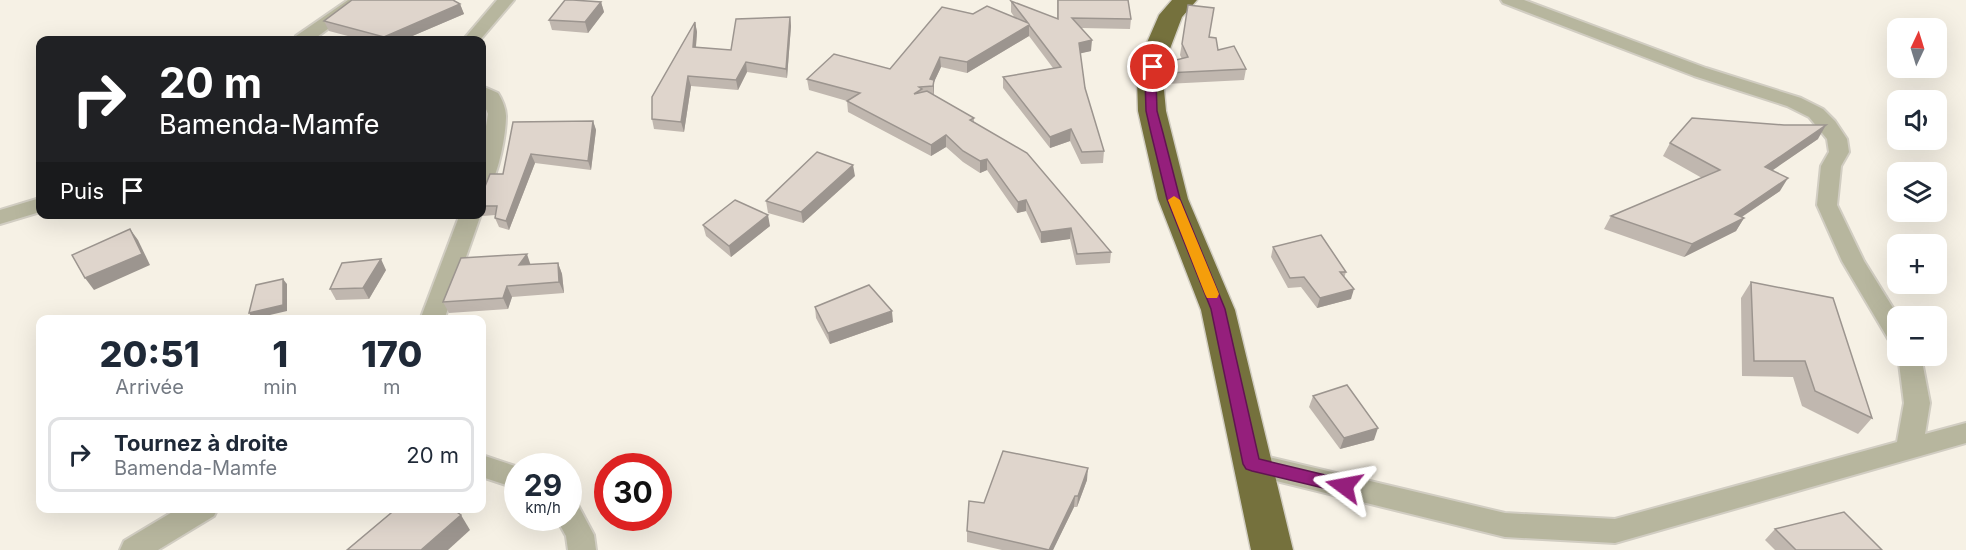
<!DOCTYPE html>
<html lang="fr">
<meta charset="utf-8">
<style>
body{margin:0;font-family:Inter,sans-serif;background:#f2f2f3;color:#1f2937;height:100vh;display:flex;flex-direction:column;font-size:22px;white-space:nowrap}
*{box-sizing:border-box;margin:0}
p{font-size:20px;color:#747a83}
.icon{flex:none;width:33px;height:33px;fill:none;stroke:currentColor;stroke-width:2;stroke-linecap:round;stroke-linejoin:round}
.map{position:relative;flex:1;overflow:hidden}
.side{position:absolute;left:36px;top:315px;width:450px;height:198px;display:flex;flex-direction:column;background:#fff;border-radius:12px;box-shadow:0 6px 24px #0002}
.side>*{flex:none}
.top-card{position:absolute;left:36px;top:36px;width:450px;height:183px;border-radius:12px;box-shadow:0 6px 24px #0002;background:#202124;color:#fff;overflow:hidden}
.needle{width:39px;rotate:4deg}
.controls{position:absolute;left:1887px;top:18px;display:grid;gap:12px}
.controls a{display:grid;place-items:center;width:60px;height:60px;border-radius:12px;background:#fff;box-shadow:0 6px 24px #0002;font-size:30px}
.speed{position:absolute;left:504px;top:453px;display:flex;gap:12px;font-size:30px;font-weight:700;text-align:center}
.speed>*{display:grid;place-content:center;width:78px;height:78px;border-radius:50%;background:#fff;box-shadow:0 6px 24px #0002;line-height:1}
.speed small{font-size:15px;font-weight:400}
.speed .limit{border:9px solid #d22;background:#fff;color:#111}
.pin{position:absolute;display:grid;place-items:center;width:51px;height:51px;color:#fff;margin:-26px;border:3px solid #fff;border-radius:50%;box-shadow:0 2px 6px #0007}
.me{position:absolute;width:66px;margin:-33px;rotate:283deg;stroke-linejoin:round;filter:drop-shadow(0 0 4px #0008)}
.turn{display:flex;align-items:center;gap:21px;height:126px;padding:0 24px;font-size:27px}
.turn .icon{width:78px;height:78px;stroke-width:2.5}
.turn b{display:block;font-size:42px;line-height:51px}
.then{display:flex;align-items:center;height:57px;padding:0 24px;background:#0003;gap:12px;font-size:22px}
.eta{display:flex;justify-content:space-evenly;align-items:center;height:102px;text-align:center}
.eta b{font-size:36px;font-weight:800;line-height:42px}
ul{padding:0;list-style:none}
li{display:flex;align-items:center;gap:18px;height:75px;margin:0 12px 9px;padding:0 12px;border:3px solid #e0e1e3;border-radius:12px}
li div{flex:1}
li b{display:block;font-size:22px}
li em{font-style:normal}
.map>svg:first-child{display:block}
</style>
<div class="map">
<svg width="1966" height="550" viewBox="0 0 1966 550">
<rect width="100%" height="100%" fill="#f6f1e5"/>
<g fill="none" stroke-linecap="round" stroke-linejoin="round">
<g stroke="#d1cdc2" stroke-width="4">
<g id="street">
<polygon points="348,0 367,0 313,40 294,40 296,36"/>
<polygon points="497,0 514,0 480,40 463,40"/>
<polygon points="1501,0 1524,0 1706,68 1801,98 1823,109 1835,121 1847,139 1849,152 1841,166 1837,205 1864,261 1898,316 1898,344 1890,342 1842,261 1817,205 1821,166 1829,152 1827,139 1809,117 1787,106 1694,76 1503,3"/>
<path d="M482 86 498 93C502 99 506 109 506 116 506 134 499 173 489 187L482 189V151L488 114 482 99Z"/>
<polygon points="40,198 40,212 0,224 0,210"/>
<polygon points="460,214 481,214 444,320 420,320"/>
<polygon points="1898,355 1921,356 1930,403 1925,434 1966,423 1966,443 1615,543 1505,537 1252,475 1243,472 1239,464 1243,456 1252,453 1505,513 1615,519 1897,442 1904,403"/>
<polygon points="482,455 518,467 518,489 482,477"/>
<polygon points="568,501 578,505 594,535 596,550 568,550 566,536 556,518 568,518"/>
<polygon points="179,508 218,508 214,516 158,550 120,550 124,541"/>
</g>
</g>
<g stroke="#d1cdc2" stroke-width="3">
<polygon id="highway" points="1172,0 1197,0 1182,17 1168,54 1163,79 1166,111 1188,199 1235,310 1293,550 1251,550 1201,310 1158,199 1138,111 1137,79 1142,54 1159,15"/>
</g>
<use href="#street" fill="#b7b69e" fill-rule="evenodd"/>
<use href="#highway" fill="#75713d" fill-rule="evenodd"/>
</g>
<g fill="#c0b7af">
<polygon points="1057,0 1128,0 1131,19 1130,29 1082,28 1091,51 1080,53 1085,88 1104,151 1103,163 1081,164 1070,141 1050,148 1003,88 1003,77 1053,68 1029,36 967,73 941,67 934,82 934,95 974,118 974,122 1111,252 1110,263 1076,265 1070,239 1041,243 1026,211 1017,213 987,170 980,173 963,162 946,147 931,156 848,112 847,101 809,90 807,79 890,69 973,14 1015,18 1011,12 1011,1 1057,19"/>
<polygon points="601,2 604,12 588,33 552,30 549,20"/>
<polygon points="460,4 464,14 403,40 363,40 329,31 324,21"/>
<polygon points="1188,5 1218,50 1246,69 1244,80 1166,84 1168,62 1182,59 1180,55"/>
<polygon points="790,17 791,26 787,78 747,72 738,90 691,86 684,132 654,129 652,119 695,22 697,32 696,47 731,50"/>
<polygon points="593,121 596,130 591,170 535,163 509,230 499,227 495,218 495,215 483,216 482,213 482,194 503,174 513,122"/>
<polygon points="1818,139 1772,170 1780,191 1742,217 1744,218 1736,231 1684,257 1604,229 1611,216 1702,178 1663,156 1670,143"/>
<polygon points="855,176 803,223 768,213 766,201"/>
<polygon points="703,225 770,226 731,257 706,236"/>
<polygon points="1273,247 1346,272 1344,278 1351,299 1317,308 1301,287 1288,288 1271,257"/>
<polygon points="558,263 562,274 564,293 512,297 508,309 449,313 443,302 531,264"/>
<polygon points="386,270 369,299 336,300 330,289"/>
<polygon points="1751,282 1872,418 1858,434 1802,406 1793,377 1742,376 1741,298"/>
<polygon points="815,307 893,322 830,344 816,318"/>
<polygon points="1313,396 1374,440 1340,449 1309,407"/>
<polygon points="1087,480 1077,507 1074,507 1053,550 1002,550 967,542 967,531 984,503"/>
<polygon points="1775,529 1882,550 1775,550 1765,540"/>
</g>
<g fill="#9c958f">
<polygon points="601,2 604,12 588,33 585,22"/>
<polygon points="460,4 464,14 403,40 385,40 384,37"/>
<polygon points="790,17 791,26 787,78 786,69"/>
<polygon points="695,22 697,32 695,57 693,47"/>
<polygon points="1029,25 1029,36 967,73 967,62"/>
<polygon points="1092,40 1091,51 1078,54 1079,43"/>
<polygon points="940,57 941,67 934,82 934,98 933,86 930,79"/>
<polygon points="746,62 747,72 738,90 736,80"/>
<polygon points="688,76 691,86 684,132 681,122"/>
<polygon points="593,121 596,130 591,170 588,161"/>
<polygon points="1826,125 1818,139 1757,181 1765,167"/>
<polygon points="1071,129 1070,141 1050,148 1050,137"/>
<polygon points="946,135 946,147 931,156 931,145"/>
<polygon points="531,154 535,163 509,230 506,221"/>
<polygon points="987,159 987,170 980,173 980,161"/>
<polygon points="853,165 855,176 803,223 801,212"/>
<polygon points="1788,178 1780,191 1728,226 1744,218 1736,231 1684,257 1692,244 1735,214"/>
<polygon points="1026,200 1026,211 1017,213 1018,202"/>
<polygon points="768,215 770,226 731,257 729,246"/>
<polygon points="1071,228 1070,239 1041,243 1041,232"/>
<polygon points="130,229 138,240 150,265 94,290 85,278"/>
<polygon points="527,254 531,266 519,265"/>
<polygon points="381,259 386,270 369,299 363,288"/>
<polygon points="558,263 562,274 564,293 559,282"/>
<polygon points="283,279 287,284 287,311 253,319 249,313"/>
<polygon points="507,286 512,297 508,309 503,298"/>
<polygon points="1354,289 1351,299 1317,308 1320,298"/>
<polygon points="892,311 893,322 830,344 828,333"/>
<polygon points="1378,428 1374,440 1340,449 1344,438"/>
<polygon points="1088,468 1087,480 1077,507 1078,496"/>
<polygon points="1075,496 1074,507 1053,550 1049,550"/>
<polygon points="461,515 470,530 448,550 421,550"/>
</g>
<g fill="#dfd5cc" stroke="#9c958f" stroke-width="1.5">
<polygon points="352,0 453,0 460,4 384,37 324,21"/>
<polygon points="565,0 573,0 601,2 585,22 549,20"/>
<polygon points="1058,0 1128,0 1131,19 1072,18 1092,40 1079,43 1085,88 1104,151 1082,152 1071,129 1050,137 1003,77 1061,67 1029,25 967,62 940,57 930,79 934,80 933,86 919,87 922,89 914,94 927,91 974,118 970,120 1027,153 1111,252 1077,254 1071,228 1041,232 1026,200 1018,202 987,159 980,161 963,151 946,135 931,145 847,101 860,93 807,79 834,54 890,69 942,7 973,14 987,6 1028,23 1011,1 1058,19"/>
<polygon points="1188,5 1214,8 1209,37 1216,38 1218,50 1234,46 1246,69 1167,73 1168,62 1188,57 1182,44"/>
<polygon points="790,17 786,69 746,62 736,80 688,76 681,122 652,119 652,97 695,22 693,47 731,50 736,19"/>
<polygon points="1692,118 1784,125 1826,125 1765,167 1788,178 1735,214 1744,218 1692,244 1611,216 1720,170 1670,143"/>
<polygon points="593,121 588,161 531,154 506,221 495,218 497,206 482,206 482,194 490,174 503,174 513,122"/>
<polygon points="817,152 853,165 801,212 766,201"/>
<polygon points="735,200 768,215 729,246 703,225"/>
<polygon points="130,229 142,254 85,278 72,255"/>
<polygon points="1321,235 1346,272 1340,272 1354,289 1320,298 1304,277 1290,278 1273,247"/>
<polygon points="527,254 519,265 558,263 559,282 507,286 503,298 443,302 461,258"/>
<polygon points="381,259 363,288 330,289 342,263"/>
<polygon points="283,279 283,305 249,313 256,285"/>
<polygon points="1751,282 1833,298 1872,418 1815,391 1805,361 1754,361"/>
<polygon points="869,285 892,311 828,333 815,307"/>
<polygon points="1347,385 1378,428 1344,438 1313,396"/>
<polygon points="1003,451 1088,468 1078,496 1075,496 1049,550 967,531 969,501 984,503"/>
<polygon points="397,508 451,508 461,515 421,550 347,550"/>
<polygon points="1844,512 1882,550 1796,550 1775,529"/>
</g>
<polygon fill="#951f7c" stroke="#611451" stroke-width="1.5" points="1153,63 1158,67 1156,79 1157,111 1163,133 1180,199 1225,309 1259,459 1350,481 1352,486 1350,491 1344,493 1252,471 1246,469 1243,464 1211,309 1167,199 1151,133 1146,111 1145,79 1147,67"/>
<polygon fill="#f59e0b" points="1174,196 1180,200 1219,294 1217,298 1207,298 1205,294 1168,200"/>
</svg>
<div class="controls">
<a><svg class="needle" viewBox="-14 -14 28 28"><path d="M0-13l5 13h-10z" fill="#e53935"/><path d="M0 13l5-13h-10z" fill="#747a83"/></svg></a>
<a><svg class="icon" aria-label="sound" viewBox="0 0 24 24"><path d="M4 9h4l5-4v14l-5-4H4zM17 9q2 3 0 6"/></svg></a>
<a><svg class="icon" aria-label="layers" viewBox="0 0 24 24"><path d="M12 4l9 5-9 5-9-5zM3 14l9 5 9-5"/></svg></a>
<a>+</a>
<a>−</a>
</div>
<div class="speed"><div>29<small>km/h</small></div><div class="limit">30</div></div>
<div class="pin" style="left:1153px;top:67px;background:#d93025"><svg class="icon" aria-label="arrive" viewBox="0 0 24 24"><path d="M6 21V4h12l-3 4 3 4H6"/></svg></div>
<svg class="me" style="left:1344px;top:486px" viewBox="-20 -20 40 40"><path d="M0-17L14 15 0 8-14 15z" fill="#951f7c" stroke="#fff" stroke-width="4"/></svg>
<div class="top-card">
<div class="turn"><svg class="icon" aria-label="right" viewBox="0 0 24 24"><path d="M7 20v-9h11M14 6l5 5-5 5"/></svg><div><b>20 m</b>Bamenda-Mamfe</div></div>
<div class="then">Puis<svg class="icon" aria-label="arrive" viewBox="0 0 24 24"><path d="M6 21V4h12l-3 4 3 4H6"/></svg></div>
</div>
<section class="side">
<div class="eta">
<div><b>20:51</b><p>Arrivée</p></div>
<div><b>1</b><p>min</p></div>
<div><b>170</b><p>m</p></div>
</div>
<ul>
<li><svg class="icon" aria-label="right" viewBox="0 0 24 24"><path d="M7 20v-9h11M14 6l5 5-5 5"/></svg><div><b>Tournez à droite</b><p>Bamenda-Mamfe</p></div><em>20 m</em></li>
</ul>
</section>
</div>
